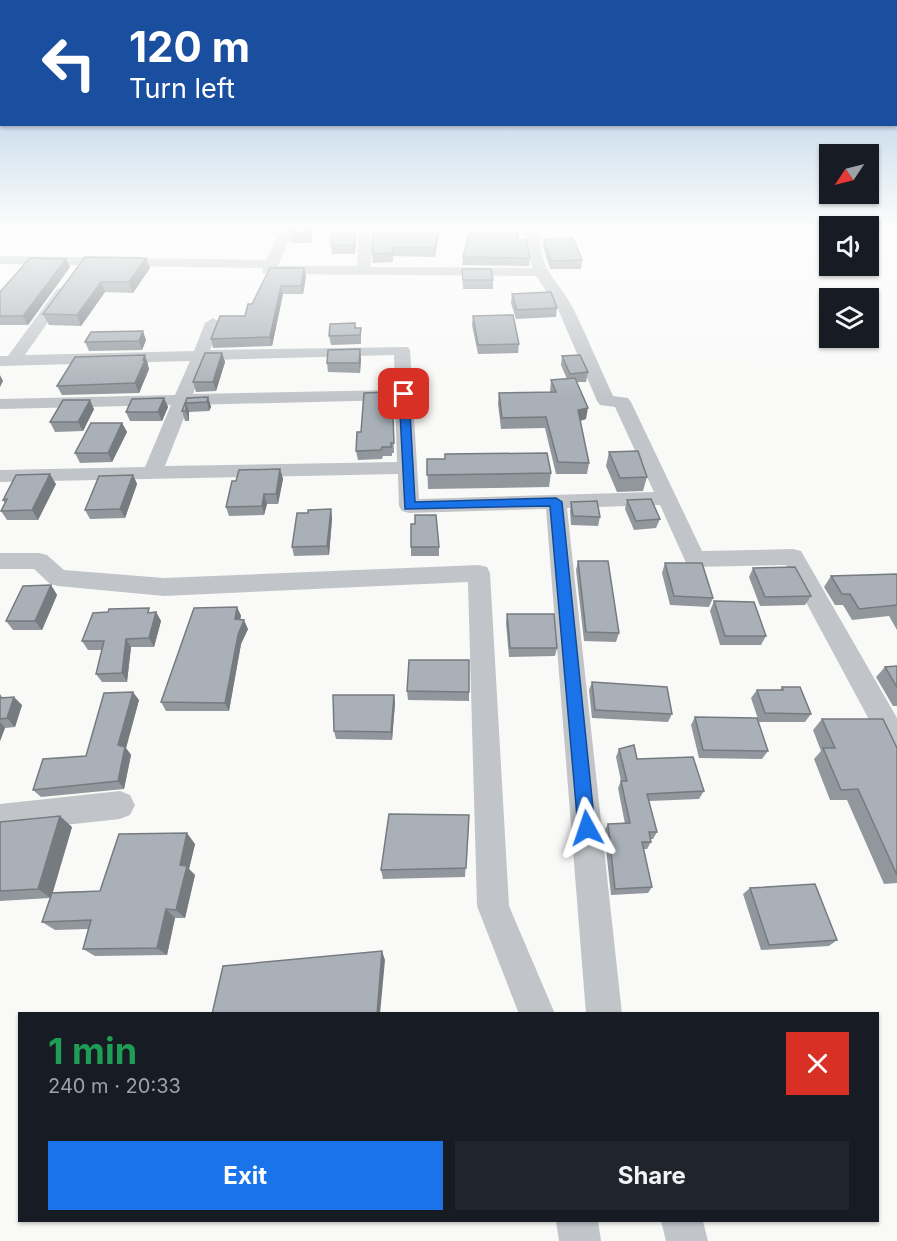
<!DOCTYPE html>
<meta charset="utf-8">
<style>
body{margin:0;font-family:Inter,sans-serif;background:#20242c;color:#f1f3f6;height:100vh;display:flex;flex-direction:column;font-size:22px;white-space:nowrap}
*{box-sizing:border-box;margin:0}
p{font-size:20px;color:#9ea1a6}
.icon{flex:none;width:33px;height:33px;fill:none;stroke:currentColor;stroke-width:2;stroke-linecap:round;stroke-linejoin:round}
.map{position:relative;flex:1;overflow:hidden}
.sheet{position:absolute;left:18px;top:1012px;width:861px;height:210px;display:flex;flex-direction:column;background:#171b24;border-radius:0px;box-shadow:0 2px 4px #0004}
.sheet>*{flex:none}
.guide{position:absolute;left:0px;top:0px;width:897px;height:126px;box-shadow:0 2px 4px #0004;background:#1a4fa0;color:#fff;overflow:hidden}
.needle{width:39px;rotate:235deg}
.fabs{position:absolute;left:819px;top:144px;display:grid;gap:12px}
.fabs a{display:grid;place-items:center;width:60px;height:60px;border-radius:0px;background:#171b24;box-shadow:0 2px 4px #0004;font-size:30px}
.pin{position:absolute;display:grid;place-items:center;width:51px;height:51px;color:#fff;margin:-26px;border-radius:12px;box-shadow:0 3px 9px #0006}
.me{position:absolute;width:66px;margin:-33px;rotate:355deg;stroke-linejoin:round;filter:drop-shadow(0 0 4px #0008)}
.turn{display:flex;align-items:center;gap:21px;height:126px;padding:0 30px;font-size:27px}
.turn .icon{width:78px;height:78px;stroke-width:2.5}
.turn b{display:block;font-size:42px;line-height:51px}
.round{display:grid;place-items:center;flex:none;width:63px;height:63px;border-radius:0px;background:#20242c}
.overview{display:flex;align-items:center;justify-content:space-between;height:102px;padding:0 30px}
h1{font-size:36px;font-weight:700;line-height:45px;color:#1e9e55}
.button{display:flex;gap:12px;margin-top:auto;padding:12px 30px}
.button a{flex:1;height:69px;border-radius:0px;background:#1a73e8;color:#fff;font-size:24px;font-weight:700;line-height:69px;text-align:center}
.button a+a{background:#20242c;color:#f1f3f6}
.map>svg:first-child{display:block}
</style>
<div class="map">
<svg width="897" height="1241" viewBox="0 0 897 1241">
<rect width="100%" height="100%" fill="#f9faf8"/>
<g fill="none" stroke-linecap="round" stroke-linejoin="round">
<g fill="#c1c5c9" fill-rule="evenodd">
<path d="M51 225H296L278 266H357L359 225H371V267L532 268 525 238 528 225H540C537 272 557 276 575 312 588 339 600 368 613 396L628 398 631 402 702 551 793 549 801 551 897 718V756L887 753 786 565 695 567 687 565 660 505 567 508 622 1014H586L546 509 409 513 402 511 399 506 398 474 0 482V470L145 467 171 405 0 409V399L175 395 190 361 0 366V356H8L57 289 62 288 69 292 25 355 194 351 205 323 213 318 221 323 210 350 408 347 410 350 419 499 654 492 615 407 600 405 597 401 558 309 536 276 268 274 263 273 262 268 0 264V256L266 260 279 234 57 229ZM394 355 395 390 193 394 206 360ZM395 400 397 462 165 466 189 405Z"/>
<polygon points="0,553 39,553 47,555 64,570 164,578 479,565 487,567 490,573 509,906 555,1014 519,1014 477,906 468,582 164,596 58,586 50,584 34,569 0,569"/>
<polygon points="120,791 130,795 135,805 130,815 120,819 0,832 0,804"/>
<polygon points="556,1221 598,1221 601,1241 559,1241"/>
<polygon points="661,1221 703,1221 708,1241 666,1241"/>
</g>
</g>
<g fill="#91979d">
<polygon points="292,225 314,225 311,243 291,243 289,232"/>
<polygon points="357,225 355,254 332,254 331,245"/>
<polygon points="439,233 435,257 393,256 393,262 373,263 372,254"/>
<polygon points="544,239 582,260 581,269 550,269 543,247"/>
<polygon points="518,240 530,258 529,266 462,265 463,257"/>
<polygon points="85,257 146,258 150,268 133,293 105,292 81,326 49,325 43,314"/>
<polygon points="66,259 70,267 28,325 0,325 0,292"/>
<polygon points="304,268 306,277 303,294 283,294 272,346 213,348 211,339 245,316 252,304"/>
<polygon points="462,269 493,280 493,289 463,289"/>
<polygon points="512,294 557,308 556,317 516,319 511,303"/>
<polygon points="473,316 519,344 518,353 478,354 472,325"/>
<polygon points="356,328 361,328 361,344 331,345 329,336"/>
<polygon points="146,340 142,350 89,351 85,342"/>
<polygon points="222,353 225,362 216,391 196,392 193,382"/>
<polygon points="562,356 588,372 586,382 577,382 586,419 580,421 589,463 587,474 556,474 545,428 501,429 498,404 499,393 550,392 551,380 567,379 561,365"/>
<polygon points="361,358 360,373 328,372 327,363"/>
<polygon points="148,364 148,366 149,369 139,393 62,395 57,386"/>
<polygon points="392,392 394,453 392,453 392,456 383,456 382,459 358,460 356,451 361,432"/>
<polygon points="208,397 211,407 209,411 189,412 189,421 185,421 182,411 187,398"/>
<polygon points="164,398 168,407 162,421 130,421 126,412"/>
<polygon points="94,409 83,431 55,432 50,422"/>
<polygon points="122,423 127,432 112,462 80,463 75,453"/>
<polygon points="609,452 647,477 643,491 617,492 606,466"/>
<polygon points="427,459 445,459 551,473 549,487 428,489"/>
<polygon points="280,469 283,479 278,504 267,504 264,515 229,516 226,507 236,481"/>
<polygon points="133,475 137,484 125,518 90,519 85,510"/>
<polygon points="56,484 38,520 7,520 1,511 5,503 3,500"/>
<polygon points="627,500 660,519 656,528 634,530 625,509"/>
<polygon points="571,502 600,517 598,526 571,525 570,511"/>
<polygon points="331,509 332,519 329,555 294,556 292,547 308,513"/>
<rect x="411" y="547" width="28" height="9"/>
<polygon points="578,561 619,633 616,642 584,641 576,570"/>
<polygon points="665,563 713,598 709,607 670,605 662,573"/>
<polygon points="753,568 811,596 805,605 760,606 749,577"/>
<polygon points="897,574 897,630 889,616 852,620 843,605 835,605 824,587 831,576"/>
<polygon points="51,585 57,595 42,630 13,630 6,621"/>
<polygon points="714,601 766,636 761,645 720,645 710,611"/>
<polygon points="237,607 241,616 240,619 248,629 241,644 229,711 166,711 161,702"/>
<polygon points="156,612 161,621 154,647 131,647 127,682 102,682 96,674 102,650 88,650 82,641 152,613"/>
<polygon points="507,614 557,648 555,656 509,657 506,623"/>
<polygon points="897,666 897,706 893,706 876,677 885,667"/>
<polygon points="592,682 672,714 668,722 592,718 589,690"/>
<polygon points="782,687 811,714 805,722 759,722 751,698 757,690 780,690"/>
<polygon points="407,691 469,692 469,701 408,700"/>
<polygon points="0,694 3,698 22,705 15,727 5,728 0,741"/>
<polygon points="394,695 395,703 392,740 336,739 334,731"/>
<polygon points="139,700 126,748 131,755 124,789 41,797 33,790 86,756"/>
<polygon points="695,717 768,751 762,759 699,758 691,725"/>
<polygon points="822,719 897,748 897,883 884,884 847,800 830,800 814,759 821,751 813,730"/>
<polygon points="619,749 704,791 699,799 649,801 657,832 653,839 650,839 651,842 647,849 643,849 652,887 648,893 611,895 604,831 608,824 625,824 618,788 621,781 616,757"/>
<polygon points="469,815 465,877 383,879 381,870"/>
<polygon points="0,822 72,827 53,892 100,891 195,844 189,869 195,875 185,918 175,918 167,955 95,956 83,949 88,929 55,930 42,922 50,898 0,901"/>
<polygon points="750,888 837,940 829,946 761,950 743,894"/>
</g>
<g fill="#767b80">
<polygon points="311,225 314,225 311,243 310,232"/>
<polygon points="356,225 357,225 355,254 354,245"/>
<polygon points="439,225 439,233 435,257 435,248"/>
<polygon points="146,258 150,268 133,293 129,282"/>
<polygon points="66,259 70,267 28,325 23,316"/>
<polygon points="304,268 306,277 303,294 301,286"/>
<polygon points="101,282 105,292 81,326 77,315"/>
<polygon points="281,286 283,294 272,346 270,337"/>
<polygon points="143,331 146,340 142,350 139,341"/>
<polygon points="360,349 361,358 360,373 359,363"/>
<polygon points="222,353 225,362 216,391 213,382"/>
<polygon points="145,355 148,364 148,366 149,369 139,393 135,383"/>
<polygon points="0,375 3,381 0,387"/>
<polygon points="208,397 211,407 209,411 207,402"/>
<polygon points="164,398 168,407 162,421 158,412"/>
<polygon points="90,400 94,409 83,431 78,422"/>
<polygon points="186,403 189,412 189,421 186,411"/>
<polygon points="588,408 586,419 576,422 578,410"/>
<polygon points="122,423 127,432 112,462 108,453"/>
<polygon points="280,469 283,479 278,504 276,494"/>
<polygon points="50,474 56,484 38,520 32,510"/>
<polygon points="133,475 137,484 125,518 120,509"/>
<polygon points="264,494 267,504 264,515 262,506"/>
<polygon points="331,509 332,519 329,555 327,546"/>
<polygon points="51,585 57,595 42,630 35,621"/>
<polygon points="237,607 241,616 238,628 235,619"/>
<polygon points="156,612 161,621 154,647 149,638"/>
<polygon points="244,620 248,629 241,644 229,711 225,703 238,635"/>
<polygon points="126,639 131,647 127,682 122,673"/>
<polygon points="133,692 139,700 126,748 131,755 124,789 118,781 118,745"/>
<polygon points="394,695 395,703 392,740 391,732"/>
<polygon points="14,697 22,705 15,727 7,718"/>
<polygon points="0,722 5,728 0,741"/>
<polygon points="60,816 72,827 51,898 38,889"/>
<polygon points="187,833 195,844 189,869 195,875 185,918 176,910 180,865"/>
<polygon points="166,909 175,918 167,955 157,948"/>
<polygon points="382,951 385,960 380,1014 377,1014"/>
</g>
<g fill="#a9b0b7" stroke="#767b80" stroke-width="1.5">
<polygon points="292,225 311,225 310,232 289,232"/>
<polygon points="332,225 356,225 354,245 331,245"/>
<polygon points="373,225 439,225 435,248 392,247 393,253 372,254"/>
<polygon points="485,225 518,225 518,240 526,240 530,258 463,257 469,233 485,234"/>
<polygon points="573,238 582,260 551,261 544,239"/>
<polygon points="85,257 146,258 129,282 101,282 77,315 43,314"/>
<polygon points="30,258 66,259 23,316 0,316 0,292"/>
<polygon points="270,268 304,268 301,286 281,286 270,337 211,339 220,316 245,316 248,304 252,304"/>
<polygon points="462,269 491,269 493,280 463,280"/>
<polygon points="551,292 557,308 517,310 512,294"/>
<polygon points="513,315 519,344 478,345 473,316"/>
<polygon points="355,323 355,328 361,328 360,335 329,336 330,324"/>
<polygon points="143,331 139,341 85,342 91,332"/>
<polygon points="360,349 359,363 327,363 328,350"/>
<polygon points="205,353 222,353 213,382 193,382"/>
<polygon points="145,355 143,360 145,360 135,383 57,386 75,357"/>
<polygon points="580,355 588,372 570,374 562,356"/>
<polygon points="575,378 588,408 578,410 589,463 558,462 546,417 502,418 499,393 556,392 551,380"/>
<polygon points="392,392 394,443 391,443 391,447 382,447 381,450 356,451 357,432 361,432 364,393"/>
<polygon points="208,397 207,402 186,403 186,411 182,411 187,398"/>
<polygon points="164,398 158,412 126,412 132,399"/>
<polygon points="63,400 90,400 78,422 50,422"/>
<polygon points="91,423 122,423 108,453 75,453"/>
<polygon points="638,451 647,477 620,478 609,452"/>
<polygon points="547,453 551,473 427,475 427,459 445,459 445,454"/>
<polygon points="280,469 276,494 264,494 262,506 226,507 232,481 236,481 239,470"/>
<polygon points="50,474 32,510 1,511 7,499 3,500 16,475"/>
<polygon points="133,475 120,509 85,510 99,476"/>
<polygon points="651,499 660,519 636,521 627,500"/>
<polygon points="597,501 600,517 573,516 571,502"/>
<polygon points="331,509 327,546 292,547 297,513 308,513 308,510"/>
<polygon points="415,515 436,515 439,547 411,547 411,524 415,524"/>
<polygon points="578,561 608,561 619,633 586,632"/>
<polygon points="665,563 702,563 713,598 674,596"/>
<polygon points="795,567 811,596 765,597 753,568"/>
<polygon points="897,574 897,605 859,609 850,594 842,594 831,576"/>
<polygon points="51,585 35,621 6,621 23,586"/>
<polygon points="714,601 754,602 766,636 725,636"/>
<polygon points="237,607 235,619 244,620 238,635 225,703 161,702 194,608"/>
<polygon points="149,608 148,613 156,612 149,638 126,639 122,673 96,674 104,641 82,641 93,613 108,612 109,609"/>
<polygon points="507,614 554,614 557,648 510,648"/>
<polygon points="409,660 469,660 469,692 407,691"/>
<polygon points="897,666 897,687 885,667"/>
<polygon points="592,682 667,687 672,714 595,710"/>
<polygon points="782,687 800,687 811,714 765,713 757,690 783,690"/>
<polygon points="133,692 118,745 125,747 118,781 33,790 43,759 86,756 104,693"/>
<polygon points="333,695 394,695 391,732 334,731"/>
<polygon points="14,697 7,718 0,719 0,698"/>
<polygon points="695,717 757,718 768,751 703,750"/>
<polygon points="822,719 883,719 897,748 897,875 858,789 841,790 823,748 835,748"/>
<polygon points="634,745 637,759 693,757 704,791 647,794 657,832 649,832 651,842 642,842 652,887 615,889 608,824 630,823 621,781 627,781 619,749"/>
<polygon points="389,814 469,815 466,868 381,870"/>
<polygon points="60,816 38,889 0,891 0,822"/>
<polygon points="187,833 180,865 187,866 176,910 166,909 157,948 83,949 91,920 42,922 52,893 100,891 119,834"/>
<polygon points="815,884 837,940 769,945 750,888"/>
<polygon points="382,951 377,1014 212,1014 223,966"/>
</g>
<linearGradient id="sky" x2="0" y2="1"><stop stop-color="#96badc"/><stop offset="0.57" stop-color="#fcfdfc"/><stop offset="1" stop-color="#fcfdfc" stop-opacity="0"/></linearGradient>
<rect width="897" height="398" fill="url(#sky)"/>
<polygon fill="#1a73e8" stroke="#114b97" stroke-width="1.5" points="404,391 409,394 415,502 556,498 562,502 595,828 593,834 587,836 581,834 578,828 550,506 405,509 399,394"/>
</svg>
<div class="fabs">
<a><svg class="needle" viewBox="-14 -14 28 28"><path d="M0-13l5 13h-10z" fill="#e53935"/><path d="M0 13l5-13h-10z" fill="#9ea1a6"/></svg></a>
<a><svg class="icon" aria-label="sound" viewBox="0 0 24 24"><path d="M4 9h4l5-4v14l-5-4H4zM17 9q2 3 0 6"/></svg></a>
<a><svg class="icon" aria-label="layers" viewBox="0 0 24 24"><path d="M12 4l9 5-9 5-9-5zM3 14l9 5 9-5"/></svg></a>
</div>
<div class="pin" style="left:404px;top:394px;background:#d93025"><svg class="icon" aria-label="arrive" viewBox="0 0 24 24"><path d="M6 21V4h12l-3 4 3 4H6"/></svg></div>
<svg class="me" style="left:587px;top:828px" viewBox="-20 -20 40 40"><path d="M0-17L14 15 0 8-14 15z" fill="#1a73e8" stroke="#fff" stroke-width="4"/></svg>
<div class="guide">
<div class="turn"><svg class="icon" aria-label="left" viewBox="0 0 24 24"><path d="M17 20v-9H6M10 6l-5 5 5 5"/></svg><div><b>120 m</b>Turn left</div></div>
</div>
<section class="sheet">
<div class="overview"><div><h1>1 min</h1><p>240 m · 20:33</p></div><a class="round" style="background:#d93025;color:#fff"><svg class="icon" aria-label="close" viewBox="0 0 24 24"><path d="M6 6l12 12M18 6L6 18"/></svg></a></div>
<div class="button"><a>Exit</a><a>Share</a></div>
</section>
</div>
